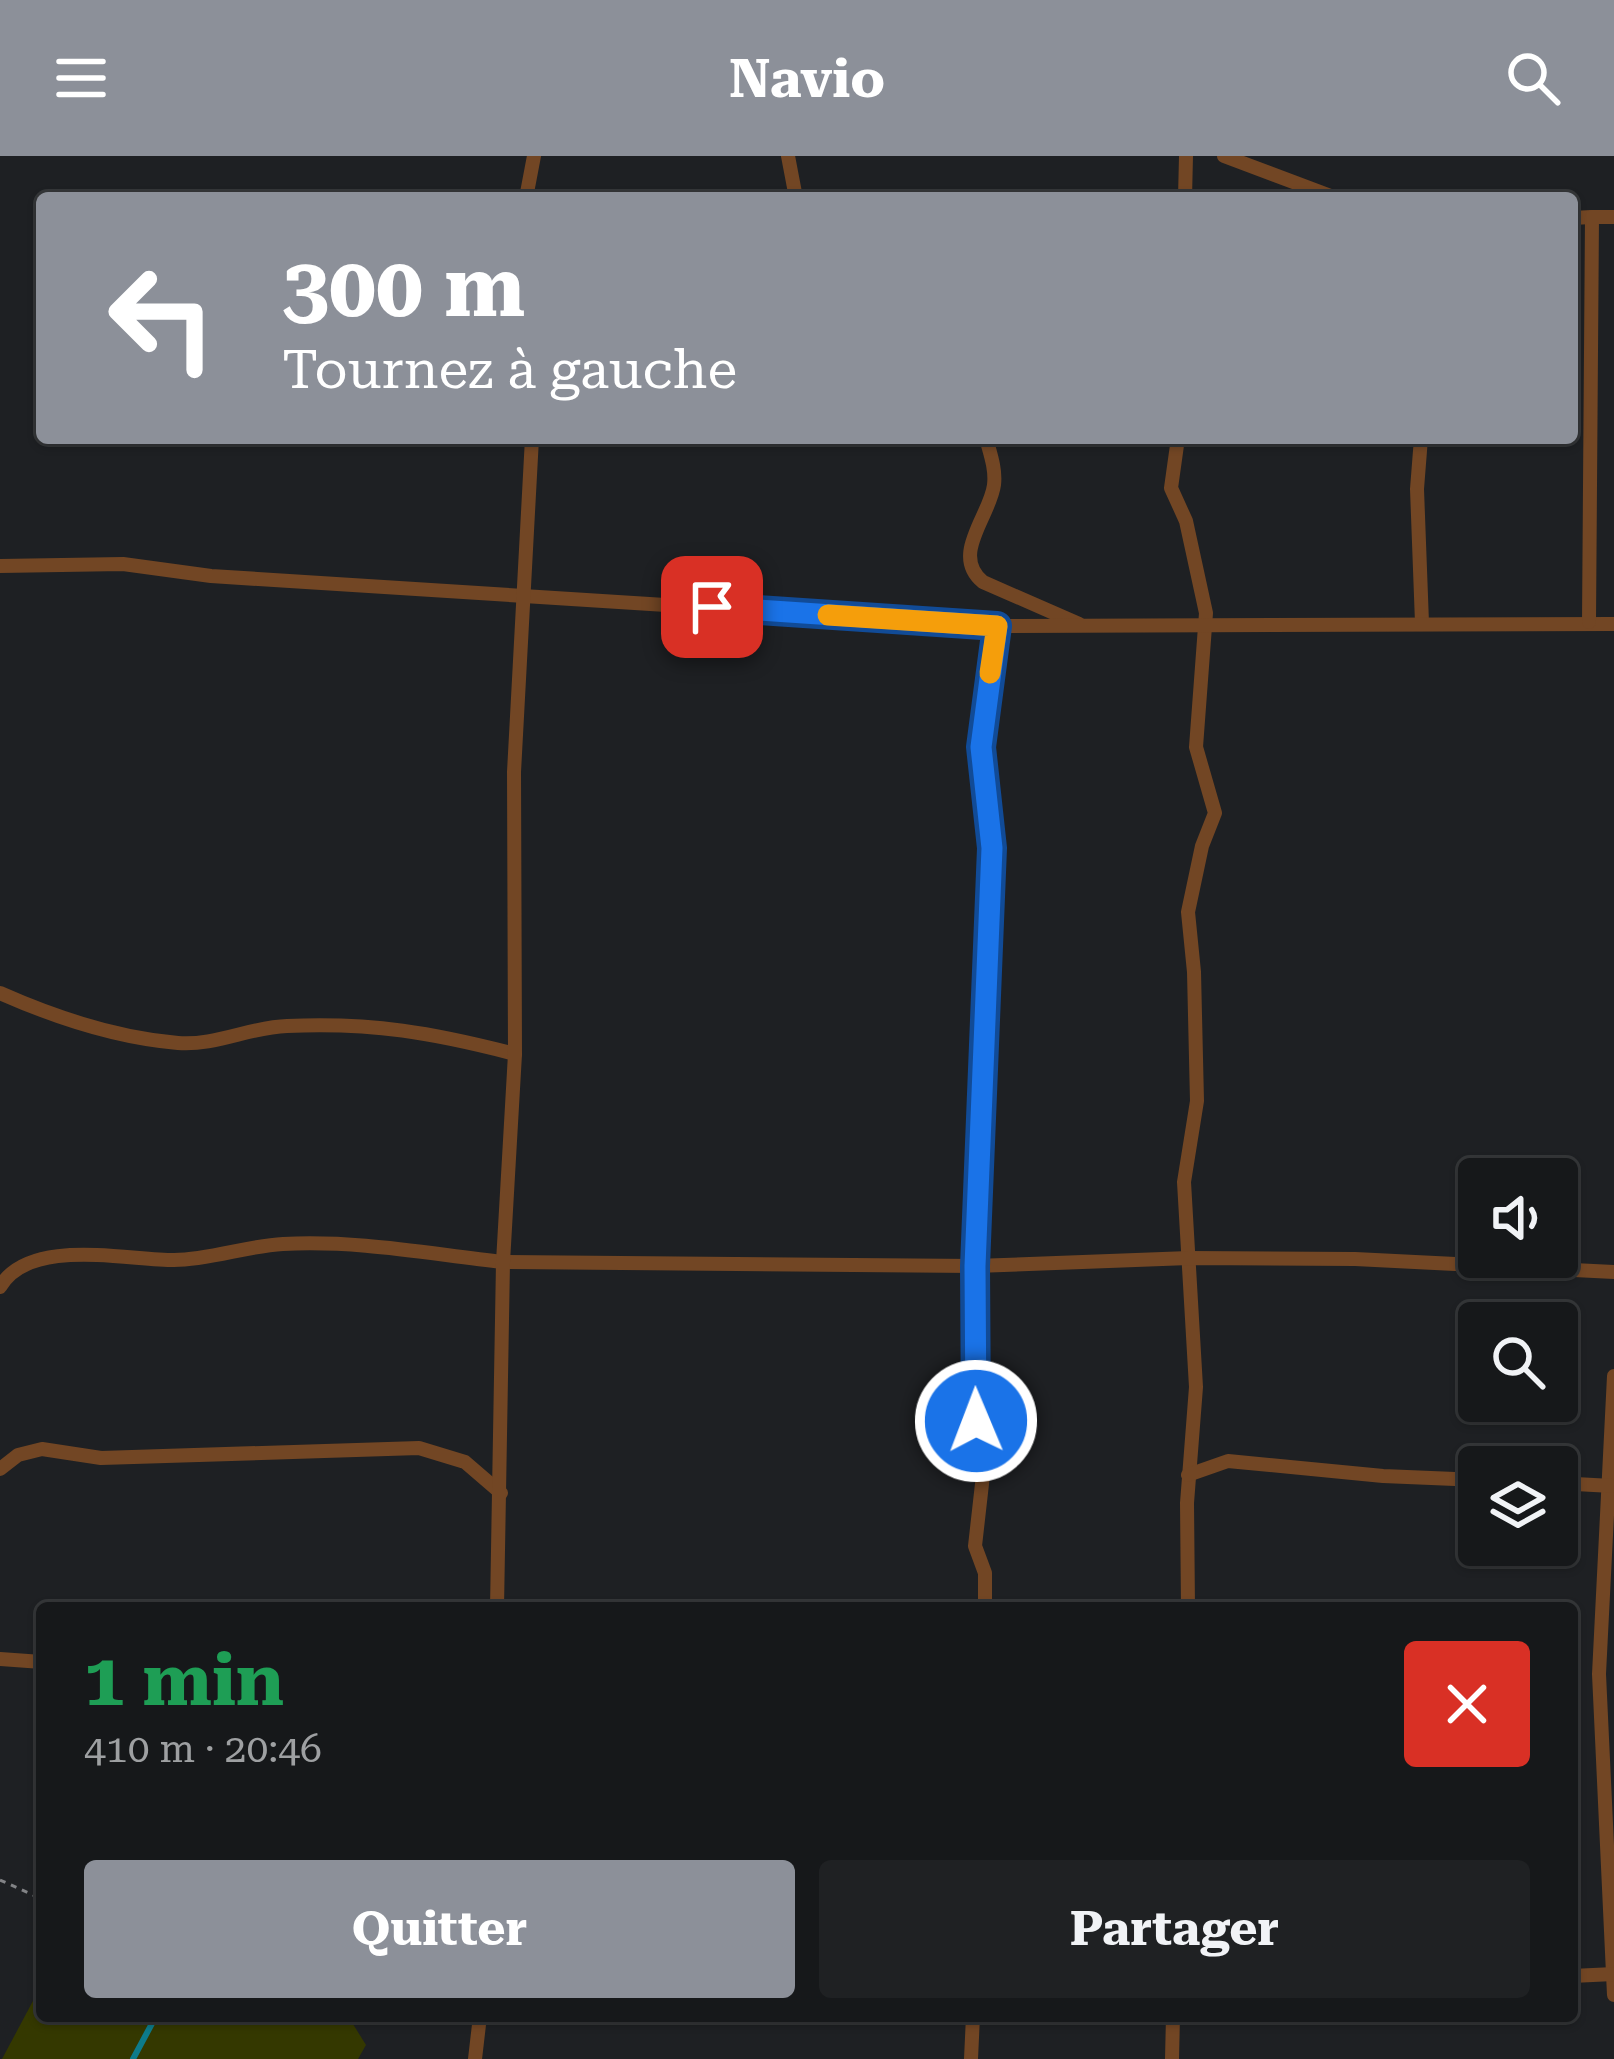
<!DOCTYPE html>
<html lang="fr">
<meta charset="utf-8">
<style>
body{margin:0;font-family:"Roboto Serif",serif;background:#1f2123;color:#f1f3f6;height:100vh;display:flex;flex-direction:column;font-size:45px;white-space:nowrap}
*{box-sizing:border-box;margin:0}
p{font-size:39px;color:#9ea0a2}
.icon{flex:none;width:66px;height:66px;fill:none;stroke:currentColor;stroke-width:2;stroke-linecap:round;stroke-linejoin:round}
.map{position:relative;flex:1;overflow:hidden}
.side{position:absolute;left:36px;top:1446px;width:1542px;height:420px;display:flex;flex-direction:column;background:#16181a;border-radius:12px;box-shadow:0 3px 9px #0004,0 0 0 3px #353739}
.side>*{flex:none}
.banner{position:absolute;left:36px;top:36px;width:1542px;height:252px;border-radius:12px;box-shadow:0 3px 9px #0004,0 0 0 3px #353739;background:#8c9099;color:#fff;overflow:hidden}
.controls{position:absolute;left:1458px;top:1002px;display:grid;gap:24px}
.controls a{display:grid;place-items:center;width:120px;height:120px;border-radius:12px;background:#16181a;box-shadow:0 3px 9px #0004,0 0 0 3px #353739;font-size:60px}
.pin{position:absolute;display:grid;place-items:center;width:102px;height:102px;color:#fff;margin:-51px;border-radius:24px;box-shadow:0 6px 18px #0006}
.me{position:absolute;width:132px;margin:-66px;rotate:359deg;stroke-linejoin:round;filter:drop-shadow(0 0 9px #0008)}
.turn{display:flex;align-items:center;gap:42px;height:252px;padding:0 48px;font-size:54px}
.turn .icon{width:156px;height:156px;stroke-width:2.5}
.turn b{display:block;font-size:84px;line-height:102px}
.round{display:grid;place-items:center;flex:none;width:126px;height:126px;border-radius:12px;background:#1f2123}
.summary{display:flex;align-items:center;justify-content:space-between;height:204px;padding:0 48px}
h1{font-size:72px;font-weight:700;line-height:90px;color:#1e9e55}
.action{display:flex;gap:24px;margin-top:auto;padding:24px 48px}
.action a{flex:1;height:138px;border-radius:12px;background:#8c9099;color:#fff;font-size:48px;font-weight:700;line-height:138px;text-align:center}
.action a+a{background:#1f2123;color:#f1f3f6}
header{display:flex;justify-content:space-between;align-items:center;height:156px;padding:0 48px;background:#8c9099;color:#fff;font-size:54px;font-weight:700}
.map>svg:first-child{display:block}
</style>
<header><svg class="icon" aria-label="menu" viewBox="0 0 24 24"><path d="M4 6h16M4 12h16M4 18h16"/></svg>Navio<svg class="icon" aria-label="search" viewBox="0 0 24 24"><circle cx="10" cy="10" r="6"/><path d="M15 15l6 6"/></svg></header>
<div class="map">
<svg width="1614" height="1903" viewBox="0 0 1614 1903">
<rect width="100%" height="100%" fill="#1e2023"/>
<polygon fill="#343800" points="42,1828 42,1860 348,1860 366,1889 358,1903 2,1903"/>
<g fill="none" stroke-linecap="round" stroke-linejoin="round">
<polyline stroke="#0d7b8b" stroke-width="6" points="133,1903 156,1860"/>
<polyline stroke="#828386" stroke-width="3" stroke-dasharray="6 6" stroke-linecap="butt" points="0,1724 42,1743"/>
<g stroke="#724624" stroke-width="14">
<polyline points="788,0 796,42"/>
<polyline points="1224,0 1336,42"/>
<polyline points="526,42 534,0"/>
<polyline points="1185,42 1186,0"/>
<polyline points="1572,62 1592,61"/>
<path d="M986 282C990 297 996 313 994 329 990 360 950 399 983 426L1079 468"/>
<polyline points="1178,282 1171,332 1186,365 1206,457 1196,591 1215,657 1202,690 1188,756 1194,816 1197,945 1184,1026 1196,1231 1187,1347 1188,1452"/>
<polyline points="1421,282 1417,333 1422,467"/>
<polyline points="0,410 123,408 211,420 997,470 1614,468"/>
<polyline points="1589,466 1592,61 1614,61"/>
<path d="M0 837C54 861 118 882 178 887 215 890 250 871 287 870 372 866 434 877 515 898"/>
<path d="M0 1131C29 1081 125 1104 174 1104 210 1104 246 1090 283 1088 359 1084 429 1098 503 1106L975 1110 1189 1102 1355 1103 1614 1116"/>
<polyline points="1614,1220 1599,1518 1614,1839"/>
<polyline points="0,1313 18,1299 42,1293 101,1302 419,1292 465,1306 501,1337"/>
<polyline points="1188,1319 1228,1305 1383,1320 1479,1324"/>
<polyline points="1557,1327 1612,1330"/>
<polyline points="497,1452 503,1106 515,898 514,616 532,282"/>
<polyline points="985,1452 985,1417 975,1390 983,1319 977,1265 975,1110 992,692 981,591 997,470"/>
<polyline points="0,1503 42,1506"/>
<polyline points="1572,1820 1614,1818"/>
<polyline points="475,1903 480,1860"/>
<polyline points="971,1903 973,1860"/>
<polyline points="1172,1903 1173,1860"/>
</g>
</g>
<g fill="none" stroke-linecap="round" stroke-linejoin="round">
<g stroke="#114b97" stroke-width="30">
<polyline id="route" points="712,451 997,470 981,591 992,692 975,1110 976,1265"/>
</g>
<use href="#route" stroke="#1a73e8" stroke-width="21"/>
<polyline stroke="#f59e0b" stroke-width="21" points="828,459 997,470 990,517"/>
</g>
</svg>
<div class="controls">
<a><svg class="icon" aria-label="sound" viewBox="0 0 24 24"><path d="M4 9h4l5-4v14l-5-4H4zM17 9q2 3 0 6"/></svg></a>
<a><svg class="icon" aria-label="search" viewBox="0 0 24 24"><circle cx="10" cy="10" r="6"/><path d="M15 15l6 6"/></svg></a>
<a><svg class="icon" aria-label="layers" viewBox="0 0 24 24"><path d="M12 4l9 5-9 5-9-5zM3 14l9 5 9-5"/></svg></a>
</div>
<div class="pin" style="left:712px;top:451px;background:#d93025"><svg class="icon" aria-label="arrive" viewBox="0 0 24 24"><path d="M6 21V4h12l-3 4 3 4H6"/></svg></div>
<svg class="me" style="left:976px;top:1265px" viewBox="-20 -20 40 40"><circle r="17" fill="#1a73e8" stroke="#fff" stroke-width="3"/><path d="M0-11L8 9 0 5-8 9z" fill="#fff"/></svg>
<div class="banner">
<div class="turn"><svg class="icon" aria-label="left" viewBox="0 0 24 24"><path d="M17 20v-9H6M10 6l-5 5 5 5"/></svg><div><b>300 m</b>Tournez à gauche</div></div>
</div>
<section class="side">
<div class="summary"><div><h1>1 min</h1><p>410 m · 20:46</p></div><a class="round" style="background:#d93025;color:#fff"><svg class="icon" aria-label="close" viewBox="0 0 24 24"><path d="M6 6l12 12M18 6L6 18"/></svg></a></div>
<div class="action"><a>Quitter</a><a>Partager</a></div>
</section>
</div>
